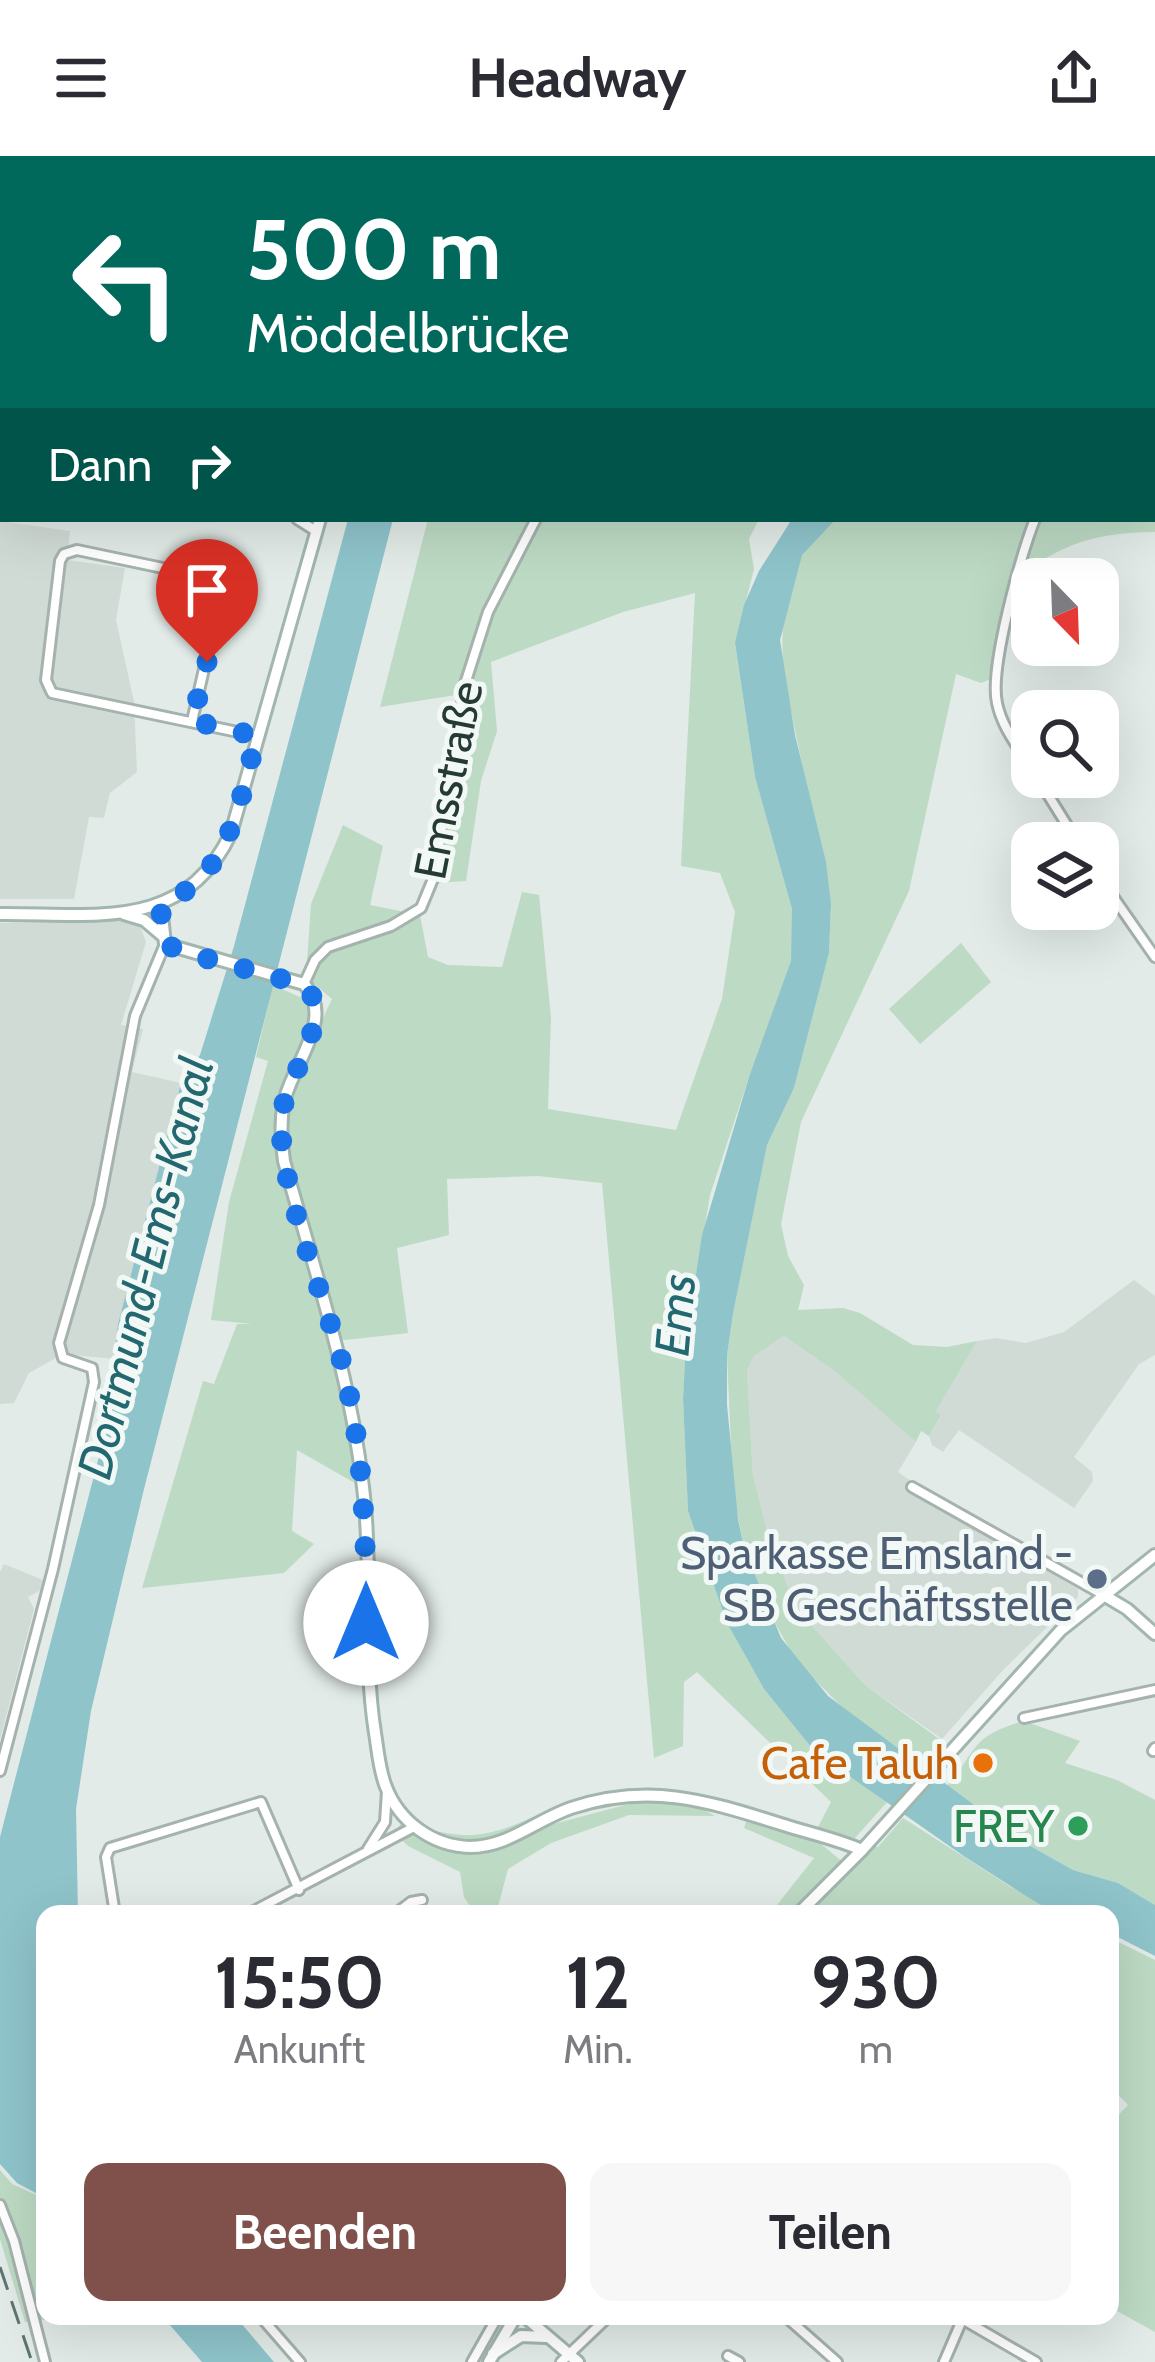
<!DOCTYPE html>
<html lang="de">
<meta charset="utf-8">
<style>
body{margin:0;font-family:Cabin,sans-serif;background:#f7f7f7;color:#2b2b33;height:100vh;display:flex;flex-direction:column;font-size:45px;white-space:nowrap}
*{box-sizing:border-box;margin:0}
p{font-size:39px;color:#7c7c81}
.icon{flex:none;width:66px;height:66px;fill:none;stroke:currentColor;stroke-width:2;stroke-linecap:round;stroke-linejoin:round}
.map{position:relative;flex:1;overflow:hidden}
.details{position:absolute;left:36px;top:1749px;width:1083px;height:420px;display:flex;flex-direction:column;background:#fff;border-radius:24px;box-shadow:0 12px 48px #0002}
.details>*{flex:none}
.hud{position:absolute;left:0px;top:0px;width:1155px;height:366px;box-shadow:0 12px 48px #0002;background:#00695c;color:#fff;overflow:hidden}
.needle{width:78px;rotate:157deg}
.controls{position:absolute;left:1011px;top:402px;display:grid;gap:24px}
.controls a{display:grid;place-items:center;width:108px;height:108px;border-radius:24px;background:#fff;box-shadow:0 12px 48px #0002;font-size:60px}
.pin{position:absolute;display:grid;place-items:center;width:102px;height:102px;color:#fff;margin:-123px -51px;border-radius:50% 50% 50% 0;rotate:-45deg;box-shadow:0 0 12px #0007}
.pin .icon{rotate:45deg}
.me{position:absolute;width:132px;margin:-66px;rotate:0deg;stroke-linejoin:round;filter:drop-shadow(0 0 9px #0008)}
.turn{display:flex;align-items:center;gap:42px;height:252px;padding:0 48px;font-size:54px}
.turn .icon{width:156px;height:156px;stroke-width:2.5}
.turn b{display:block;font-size:84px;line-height:102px}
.then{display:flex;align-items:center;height:114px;padding:0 48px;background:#0003;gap:24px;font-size:45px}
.eta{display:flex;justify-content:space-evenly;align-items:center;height:204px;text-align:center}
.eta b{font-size:72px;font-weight:800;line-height:84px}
.action{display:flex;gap:24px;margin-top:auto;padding:24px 48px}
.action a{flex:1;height:138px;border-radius:24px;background:#7f514a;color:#fff;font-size:48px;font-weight:800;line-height:138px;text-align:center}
.action a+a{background:#f7f7f7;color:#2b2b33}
header{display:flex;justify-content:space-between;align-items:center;height:156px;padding:0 48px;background:#fff;font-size:54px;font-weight:800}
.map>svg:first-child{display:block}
</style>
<header><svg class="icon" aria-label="menu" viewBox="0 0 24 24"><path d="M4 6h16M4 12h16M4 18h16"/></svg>Headway<svg class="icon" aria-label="share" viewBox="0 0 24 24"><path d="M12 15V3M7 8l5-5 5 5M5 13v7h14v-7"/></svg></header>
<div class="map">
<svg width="1155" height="2206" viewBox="0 0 1155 2206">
<rect width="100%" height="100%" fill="#e2ebe7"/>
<g fill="#d1dbd6">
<polygon points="0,365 70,375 67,404 125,412 116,464 134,546 137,616 110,637 104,662 89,661 74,743 0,743"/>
<polygon points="123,764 139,767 146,786 121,869 143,873 132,916 181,927 118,1168 114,1203 63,1198 29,1217 14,1247 0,1248 0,767"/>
<polygon points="1134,1124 1155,1140 1155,1199 1139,1208 1074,1301 1092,1316 1093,1325 1074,1352 959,1274 943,1296 932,1289 929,1280 941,1261 935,1256 977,1185 996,1182 1026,1187 1064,1176"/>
<polygon points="784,1180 837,1217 916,1286 898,1316 914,1327 910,1335 1078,1433 1078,1441 1004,1513 942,1583 865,1529 798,1454 771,1390 753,1319 747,1215 754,1200"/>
<polygon points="4,1408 43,1424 41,1434 28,1441 34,1453 0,1584 0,1416"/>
</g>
<g fill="#bddac4">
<path d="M1146 0H1155V376C1090 377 1066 388 1011 423L991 523 981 527 956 518 909 735 801 966 781 1068 788 1100 804 1129 798 1154 843 1152 860 1157 913 1189 947 1191 977 1185 936 1255 941 1260 929 1280 921 1275 916 1286 837 1217 784 1180 754 1200 747 1215 753 1319 771 1390 798 1454 865 1529 946 1588 925 1611 851 1560 797 1506 766 1451 744 1392 733 1334 727 1199 733 1158 767 989 794 932 829 797 831 748 784 521C780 485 783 431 802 398 810 386 825 374 836 363H1152V3H1145Z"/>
<polygon points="428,363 759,363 749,383 754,413 735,488 755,621 792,753 793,783 791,805 773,861 749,921 710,1039 686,1186 683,1243 688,1355 727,1467 764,1533 815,1596 888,1645 855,1682 816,1675 831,1646 697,1516 684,1526 683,1590 654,1602 602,1027 538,1020 447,1023 449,1079 397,1092 408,1177 345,1184 331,1181 358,1322 353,1326 297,1294 292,1375 314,1388 284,1417 142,1432 203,1225 214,1228 237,1168 252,1168 211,1164 229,1046 268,905 256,901 273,829 311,846 304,903 332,843 306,821 311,748 343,669 383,690 370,749 420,759 428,801 448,809 502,811 522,736 539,739 551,862 548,953 676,974 722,843 735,756 720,717 681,710 695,437 623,456 491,506 497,575 481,625 466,725 435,727 462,538 380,551"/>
<polygon points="961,787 991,826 920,888 889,853"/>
<path d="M1024 1565 1080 1585 1065 1607 1117 1624 1155 1644V1749L1118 1727 1073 1714 1025 1687 946 1631C979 1594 968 1581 1024 1565Z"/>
<path d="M644 1644 701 1652 715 1660 629 1659 551 1687 508 1713 496 1758H475L464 1741 460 1716 408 1690 394 1676 411 1656 424 1672C473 1686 495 1678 540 1658L546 1670Z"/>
<polygon points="903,1662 1011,1731 1064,1758 770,1758 814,1702 744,1672 747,1663 821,1688 845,1708 865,1687 878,1691"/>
<polygon points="1110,1782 1155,1804 1155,2176 1110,2151 1110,1968 1128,1949 1110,1930"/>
<polygon points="0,2014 12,2028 45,2043 45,2160 78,2160 25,2166 0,2083"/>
</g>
<g fill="#8fc4cb">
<polygon points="348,363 393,363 143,1337 91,1555 76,1653 78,1758 45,1758 45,2042 17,2027 0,2008 0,1681 103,1285 118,1168 181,927 200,899 234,790"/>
<polygon points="792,363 836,363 802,399 780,484 795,579 826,706 831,748 829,797 794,932 767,989 733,1158 727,1199 727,1249 738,1363 744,1392 781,1482 828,1540 1025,1687 1073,1714 1118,1727 1155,1749 1155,1800 1110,1777 1110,1758 1069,1758 1039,1748 965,1701 815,1596 764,1533 727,1467 688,1355 683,1243 686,1186 702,1079 749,921 791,805 792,753 755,621 735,487 744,449 759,415"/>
<polygon points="162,2160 235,2160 274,2206 202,2206"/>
</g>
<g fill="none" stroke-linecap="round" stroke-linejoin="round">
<g stroke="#a5b2ad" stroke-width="14">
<g id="street">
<polyline points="78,3 78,0"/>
<polyline points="184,3 184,0"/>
<polyline points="287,3 342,0"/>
<polyline points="809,3 812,0"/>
<polyline points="1152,157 1155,153"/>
<polyline points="297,363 316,375"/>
<polyline points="192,565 219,448 220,424 77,394 64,398 60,405 46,524 52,537 257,580"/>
<path d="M1032 613C1019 592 1002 572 997 547 989 512 1021 399 1035 363"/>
<polyline points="1037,621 1078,687"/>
<polyline points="1098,719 1155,801"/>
<polyline points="304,828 315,804 328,791 391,770 421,752 433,723 465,528 488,456 536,363"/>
<polyline points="912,1331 1102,1438"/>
<polyline points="1024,1562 1155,1534"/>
<polyline points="1153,1595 1155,1592"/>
<polyline points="0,1615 53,1413 94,1226 92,1212 63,1202 59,1187 99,1049 135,860 165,788"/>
<polyline points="368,1693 385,1666 387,1635"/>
<polyline points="115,1758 106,1701 110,1692 261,1646 299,1734"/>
<polyline points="248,1758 414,1671"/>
<polyline points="395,1758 411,1746 422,1744"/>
<polyline points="0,2049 14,2085 45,2206"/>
<polyline points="260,2160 300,2206"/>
<polyline points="785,2160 837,2206"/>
<polyline points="957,2160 1036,2206"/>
<polyline points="728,2200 739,2206"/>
<polyline points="472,2206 498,2160"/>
<polyline points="561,2206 609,2160"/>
<polyline points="944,2206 962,2164"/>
</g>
</g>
<g stroke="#a2b6ae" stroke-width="16">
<g id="secondary">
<polyline points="418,3 418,0"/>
<path d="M161 749 165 788 304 828C336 862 292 909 284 946 280 966 281 985 284 1005 316 1119 354 1231 365 1350 372 1426 363 1501 375 1577 378 1595 379 1614 386 1631 399 1665 432 1690 470 1691 508 1691 536 1664 571 1652 651 1626 707 1645 784 1669 809 1677 837 1683 862 1694"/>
<path d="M0 758C94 757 184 777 231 677L320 363"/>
<polyline points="124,758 144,764 164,781"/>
<polyline points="1102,1438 1127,1453 1155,1478"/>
<polyline points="798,1758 862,1694 1061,1474 1155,1399"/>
<polyline points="524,2160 578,2206"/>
<polyline points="493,2198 521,2180 546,2181"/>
<polyline points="489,2206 516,2160"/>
</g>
</g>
<use href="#street" stroke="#fff" stroke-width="8"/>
<use href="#secondary" stroke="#fff" stroke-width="10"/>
<g stroke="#5e766f" stroke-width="3" stroke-dasharray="24 12" stroke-linecap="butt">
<polyline points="11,3 11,0"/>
<polyline points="0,152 3,105"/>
<polyline points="0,219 3,180"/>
<polyline points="0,2111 32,2206"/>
</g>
</g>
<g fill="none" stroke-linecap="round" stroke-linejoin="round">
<path stroke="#1a73e8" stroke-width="21" stroke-dasharray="0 37.8" d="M207 506 192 565 257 580C239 646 231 720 160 749L165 788 183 796 304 829C338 862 283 922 281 964 279 1030 323 1137 341 1203 364 1290 366 1379 366 1467"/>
</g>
<circle fill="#5c6f8a" stroke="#f2f8f5" stroke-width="4.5" cx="1097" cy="1423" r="12"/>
<circle fill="#e8710a" stroke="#f2f8f5" stroke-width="4.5" cx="983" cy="1607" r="12"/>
<circle fill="#2e9e5b" stroke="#f2f8f5" stroke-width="4.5" cx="1078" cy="1670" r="12"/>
<g text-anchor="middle" stroke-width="10" stroke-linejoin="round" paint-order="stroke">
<g font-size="45" fill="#243a33" stroke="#f2f8f5">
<text transform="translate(448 624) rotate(-79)" y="16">Emsstraße</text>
</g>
<g font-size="45" fill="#4e5e75" stroke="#f2f8f5" text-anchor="end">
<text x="1073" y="1413">Sparkasse Emsland -<tspan x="1073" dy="52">SB Geschäftsstelle</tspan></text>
</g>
<g font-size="45" fill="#c56008" stroke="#f2f8f5" text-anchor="end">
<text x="959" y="1623">Cafe Taluh</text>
</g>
<g font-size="45" fill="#27864d" stroke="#f2f8f5" text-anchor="end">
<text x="1054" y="1686">FREY</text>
</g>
<g font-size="48" font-style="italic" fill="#236771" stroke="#f2f8f5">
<text transform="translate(145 1112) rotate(-76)" y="17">Dortmund-Ems-Kanal</text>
<text transform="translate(675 1159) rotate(-85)" y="17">Ems</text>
</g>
</g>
</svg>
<div class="controls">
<a><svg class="needle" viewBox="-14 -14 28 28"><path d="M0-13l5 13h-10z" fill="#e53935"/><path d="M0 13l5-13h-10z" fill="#7c7c81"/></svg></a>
<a><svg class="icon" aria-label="search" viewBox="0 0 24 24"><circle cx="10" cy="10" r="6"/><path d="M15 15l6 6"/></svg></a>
<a><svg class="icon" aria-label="layers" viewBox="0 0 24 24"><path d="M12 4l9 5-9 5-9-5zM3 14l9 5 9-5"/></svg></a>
</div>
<div class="pin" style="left:207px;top:506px;background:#d93025"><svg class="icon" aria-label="arrive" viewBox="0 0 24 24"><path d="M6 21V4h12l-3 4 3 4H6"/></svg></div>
<svg class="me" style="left:366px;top:1467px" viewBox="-20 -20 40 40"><circle r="19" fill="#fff"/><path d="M0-13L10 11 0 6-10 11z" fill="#1a73e8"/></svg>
<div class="hud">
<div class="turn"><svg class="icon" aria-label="left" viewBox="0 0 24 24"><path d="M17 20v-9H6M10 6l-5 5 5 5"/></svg><div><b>500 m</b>Möddelbrücke</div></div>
<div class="then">Dann<svg class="icon" aria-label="right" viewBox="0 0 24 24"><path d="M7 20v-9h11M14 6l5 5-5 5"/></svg></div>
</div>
<section class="details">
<div class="eta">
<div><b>15:50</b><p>Ankunft</p></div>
<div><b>12</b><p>Min.</p></div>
<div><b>930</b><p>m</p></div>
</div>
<div class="action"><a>Beenden</a><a>Teilen</a></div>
</section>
</div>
